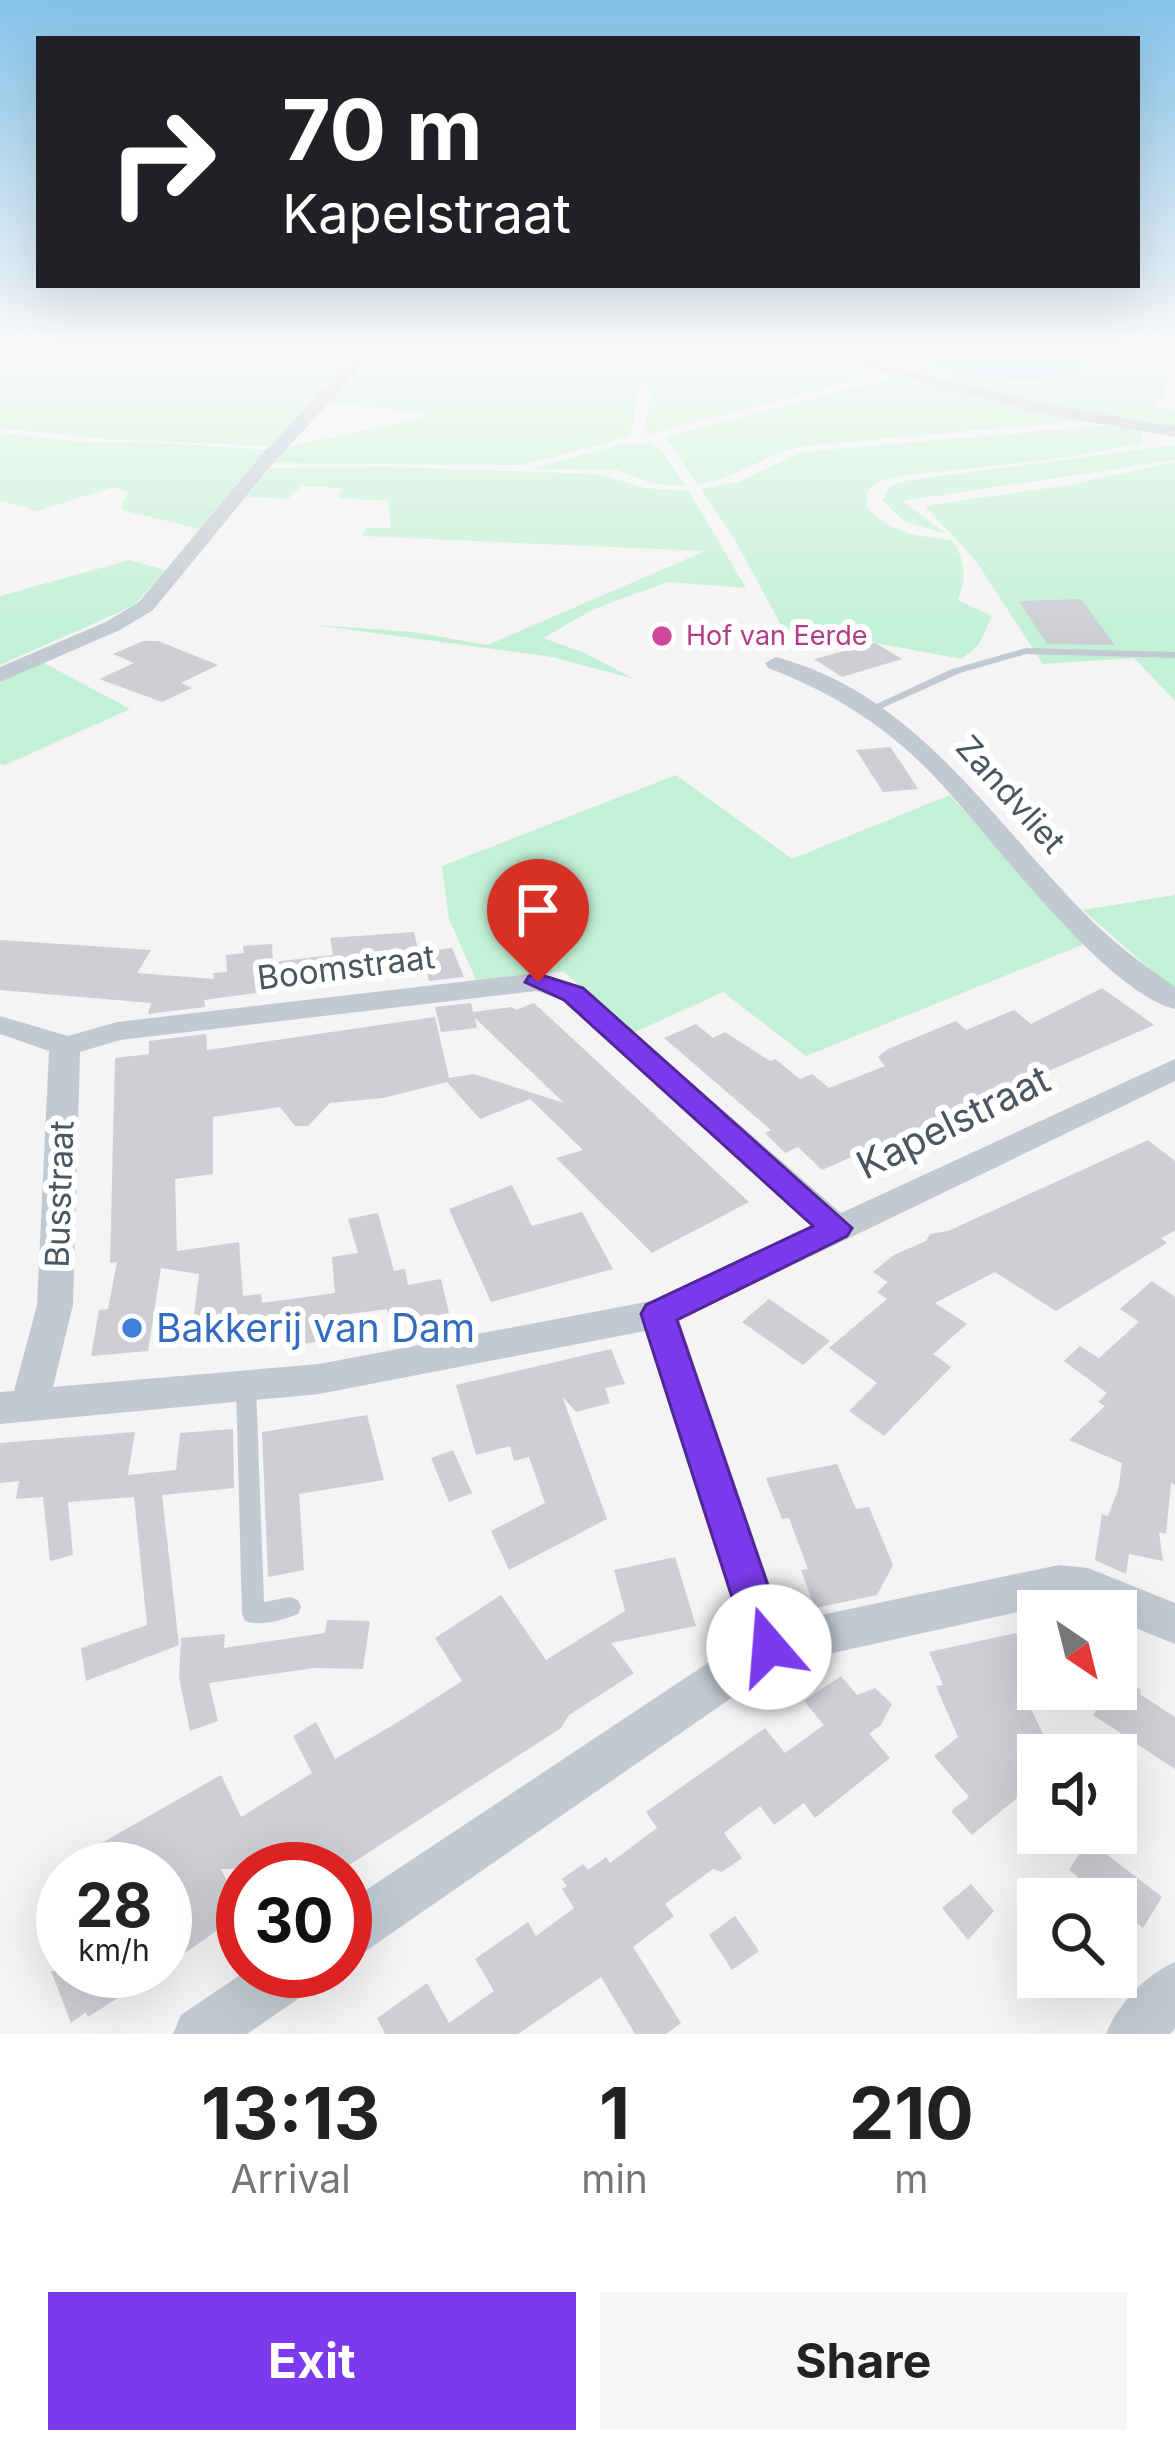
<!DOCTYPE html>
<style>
body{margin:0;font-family:Inter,sans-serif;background:#f6f6f6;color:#222;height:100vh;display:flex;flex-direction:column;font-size:45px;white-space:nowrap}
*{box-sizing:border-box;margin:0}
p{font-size:39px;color:#767676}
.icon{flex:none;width:66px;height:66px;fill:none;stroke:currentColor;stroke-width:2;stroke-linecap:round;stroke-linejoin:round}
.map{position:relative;height:2034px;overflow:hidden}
.details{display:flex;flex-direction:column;background:#fff;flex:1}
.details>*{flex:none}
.hud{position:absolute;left:36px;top:36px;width:1104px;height:252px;border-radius:0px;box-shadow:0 12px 48px #0002;background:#202124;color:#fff;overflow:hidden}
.needle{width:78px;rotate:145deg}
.tools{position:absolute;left:1017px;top:1590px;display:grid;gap:24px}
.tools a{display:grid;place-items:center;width:120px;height:120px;border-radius:0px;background:#fff;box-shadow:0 12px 48px #0002;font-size:60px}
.speed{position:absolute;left:36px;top:1842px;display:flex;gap:24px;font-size:60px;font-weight:700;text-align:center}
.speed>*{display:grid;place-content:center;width:156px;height:156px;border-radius:50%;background:#fff;box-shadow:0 12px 48px #0002;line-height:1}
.speed small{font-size:30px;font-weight:400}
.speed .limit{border:18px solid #d22;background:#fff;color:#111}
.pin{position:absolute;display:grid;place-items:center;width:102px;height:102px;color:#fff;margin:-123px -51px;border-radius:50% 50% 50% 0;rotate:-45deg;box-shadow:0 0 12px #0007}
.pin .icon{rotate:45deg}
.me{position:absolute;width:132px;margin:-66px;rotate:342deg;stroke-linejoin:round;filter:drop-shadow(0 0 9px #0008)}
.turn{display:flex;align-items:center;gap:42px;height:252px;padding:0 48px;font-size:54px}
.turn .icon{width:156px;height:156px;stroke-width:2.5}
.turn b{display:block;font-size:84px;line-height:102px}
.eta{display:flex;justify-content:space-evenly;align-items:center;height:204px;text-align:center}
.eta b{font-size:72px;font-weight:700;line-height:84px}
.cta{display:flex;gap:24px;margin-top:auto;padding:24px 48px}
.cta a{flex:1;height:138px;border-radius:0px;background:#7c3aed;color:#fff;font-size:48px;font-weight:700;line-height:138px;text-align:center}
.cta a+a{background:#f6f6f6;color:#222}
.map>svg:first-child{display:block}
</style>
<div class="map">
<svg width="1175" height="2034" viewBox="0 0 1175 2034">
<rect width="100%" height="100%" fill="#f5f3f3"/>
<g fill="#c3f1d5">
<polygon points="0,348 369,348 269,446 101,439 0,428"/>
<polygon points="386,348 780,348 881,374 650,434 644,432 652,388 640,385 630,436 523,465 274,463 287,447 425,417 427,414 421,412 329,403"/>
<path d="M825 348H897L898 353C960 378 1023 390 1086 362L1080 348 1175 355 1164 396 1170 402 1159 401 1155 407 1175 411V429L943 383 826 353Z"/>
<path d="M893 377 1089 420 802 446C765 454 734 480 697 484L665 437Z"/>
<path d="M1111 425 1140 430 1143 443 1050 460 907 475 881 480 867 491V506C886 533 921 537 952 540 965 559 967 579 958 600L992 616 979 644 962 659 871 642 788 638 734 538 701 489 738 482 802 452Z"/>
<polygon points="0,433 92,443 152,442 265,450 200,529 125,511 120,507 128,493 114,487 37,511 0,501"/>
<polygon points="651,443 660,449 686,486 654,484 617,470 530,469 621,444"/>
<polygon points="1175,445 1175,460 902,501 947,534 905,522 882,500 890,486 910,480"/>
<polygon points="1175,462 1175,701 1134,658 1043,664 976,561 925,506 1068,485"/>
<polygon points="389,467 598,474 644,488 689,491 746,588 668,582 594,609 543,638 585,653 634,679 552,657 315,625 413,632 488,645 705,551 361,536 367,528 391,528 388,501 338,498 341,488 302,486 288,499 247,497 270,468"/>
<polygon points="129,560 166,570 133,606 0,665 0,596"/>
<polygon points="40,661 130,709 5,765 0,764 0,677"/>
<polygon points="676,775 792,859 950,795 1035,890 1089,942 806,1056 723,992 633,1033 563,971 477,982 449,919 442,866"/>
<polygon points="1175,895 1175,991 1083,910"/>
</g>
<path fill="#90daee" d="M897 348H1080L1086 362C1052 398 938 371 897 352Z"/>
<g fill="#cdcfd5">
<polygon points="1081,599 1115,645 1047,644 1019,601"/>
<polygon points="143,641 158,641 218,665 181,683 192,688 162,702 99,679 134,663 113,654"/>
<polygon points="875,643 902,659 842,677 814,659"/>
<polygon points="890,747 902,764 918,789 883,792 856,750"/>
<polygon points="414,932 423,970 204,1000 205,1007 148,1014 151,1003 0,990 0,940 151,950 137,973 214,979 213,973 227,972 226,955 244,953 243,946 272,944 273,962 333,955 330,938"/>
<polygon points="452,948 464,977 429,981 421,952"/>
<polygon points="1102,988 1154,1025 822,1170 798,1147 785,1153 765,1133 771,1130 664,1038 696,1024 713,1038 725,1032 770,1061 775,1059 800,1079 812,1074 829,1088 885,1066 878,1057 888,1049 956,1021 966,1030 1014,1010 1031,1024"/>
<polygon points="471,1003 473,1012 512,1007 516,1010 534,1003 749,1202 652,1253 556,1158 583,1150 530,1099 480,1119 447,1082 383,1098 330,1103 308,1126 295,1126 280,1107 213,1117 213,1174 175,1179 177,1251 239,1242 243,1296 261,1294 262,1303 335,1293 332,1257 358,1253 348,1219 378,1213 394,1271 405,1269 408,1285 441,1279 449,1313 390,1324 387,1309 341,1315 347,1337 301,1344 300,1335 190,1348 199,1274 161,1268 148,1351 91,1356 99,1310 108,1309 117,1262 110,1263 115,1058 149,1054 149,1041 206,1034 207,1050 435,1017 449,1078 474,1074 564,1103 475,1018 477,1028 441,1032 435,1007"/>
<polygon points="1148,1140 1175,1161 1175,1231 1161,1238 1167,1243 1056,1311 995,1272 935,1303 967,1324 933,1354 951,1367 884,1436 849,1411 877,1383 829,1348 887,1299 877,1292 888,1282 873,1272 894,1255 926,1241 930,1234 948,1231"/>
<polygon points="512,1185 532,1226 582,1212 613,1269 491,1302 449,1209"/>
<polygon points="1152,1281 1175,1297 1175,1485 1171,1483 1166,1534 1159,1532 1163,1561 1129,1554 1126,1574 1095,1560 1102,1514 1108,1516 1118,1490 1122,1463 1069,1440 1105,1406 1098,1402 1107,1393 1064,1361 1080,1346 1099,1358 1139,1322 1120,1309"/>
<polygon points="769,1299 830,1341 803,1365 742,1322"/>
<polygon points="611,1349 625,1384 605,1388 610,1403 576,1412 562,1396 607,1519 509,1570 491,1531 545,1503 529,1457 514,1461 510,1446 476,1455 456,1385"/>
<polygon points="367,1415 384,1480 299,1494 304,1570 268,1577 262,1432"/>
<polygon points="233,1429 234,1488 162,1495 179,1645 86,1681 81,1648 147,1625 134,1497 68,1502 73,1555 50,1561 43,1497 16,1499 19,1481 0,1483 0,1443 135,1432 128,1475 176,1470 180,1433"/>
<polygon points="453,1450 472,1493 449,1502 431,1458"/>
<polygon points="837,1464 856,1509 869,1507 893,1565 877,1595 815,1608 801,1570 808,1569 789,1518 782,1519 766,1478"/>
<polygon points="675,1557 696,1626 611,1643 634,1673 569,1715 561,1728 343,1869 221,1869 242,1913 165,1967 165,1869 56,1869 221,1775 241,1817 312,1773 293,1736 316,1722 335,1759 403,1719 462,1681 435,1638 501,1595 546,1660 625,1611 614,1570"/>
<polygon points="327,1620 370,1621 363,1669 314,1668 209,1683 218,1721 190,1731 179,1677 181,1638 225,1634 224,1648 325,1633"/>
<polygon points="1016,1633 1032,1665 1038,1664 1038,1692 1024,1695 1046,1740 1037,1741 1038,1781 972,1835 951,1811 969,1797 934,1756 958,1737 936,1686 943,1685 929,1652"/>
<polygon points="841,1676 857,1695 875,1688 892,1704 881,1725 869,1734 890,1758 815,1818 804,1803 774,1825 760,1806 724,1833 742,1858 722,1872 713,1869 665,1904 674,1916 633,1947 681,2023 666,2034 635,2034 601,1977 518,2034 385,2034 377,2018 427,1983 449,2023 494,1991 475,1959 528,1922 536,1936 574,1908 562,1889 567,1886 562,1879 583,1864 588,1870 606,1857 610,1863 657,1828 646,1812 765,1728 785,1753 824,1725 804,1701"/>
<polygon points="1116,1679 1140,1689 1141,1695 1175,1717 1175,1769 1093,1715 1109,1689 1116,1689"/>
<polygon points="1088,1840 1162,1897 1143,1928 1116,1907 1116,1899 1106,1899 1069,1870"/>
<polygon points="971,1884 994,1911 968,1940 942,1908"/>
<polygon points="735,1916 759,1951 732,1970 709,1935"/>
<polygon points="51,1971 160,1971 88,2017 86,2012 71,2023"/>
</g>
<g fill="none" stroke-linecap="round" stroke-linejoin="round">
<g fill="#c1cad2" fill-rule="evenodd">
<polygon points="1026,648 1175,652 1175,658 1026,654 960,673 878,710 870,710 868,708 952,669"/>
<path d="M246 1377 253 1380 256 1385 264 1602 290 1597 298 1600 301 1607 298 1614C283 1620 260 1627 245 1621L242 1614 236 1385 239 1380Z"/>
</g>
<g fill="#c1cad2" fill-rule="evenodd">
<polygon points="365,348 380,348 275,461 153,610 120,630 0,682 0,667 106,622 139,602 263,453"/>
<polygon points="790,348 813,348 1035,402 1175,427 1175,437 1035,412"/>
<path d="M776 657C916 694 992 821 1089 918 1115 944 1145 966 1175 987V1009C1101 990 987 830 930 772 883 724 831 692 768 668L765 663Z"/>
<path d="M539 973 583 988 841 1213 1175 1059V1081L679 1320 783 1623 1059 1565 1088 1568 1175 1603V1644L1116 1620V1611L1059 1603 779 1665 363 1953 345 1961V1904L744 1639 645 1331 319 1394 0 1424V1392L14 1391 37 1305 49 1051 0 1034V1016L68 1036 117 1022ZM536 991 563 1000 812 1226 651 1301 319 1364 53 1387 73 1305 80 1052 120 1040Z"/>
<path d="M1175 1962V2028L1170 2034H1106C1118 2004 1145 1975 1175 1962Z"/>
<polygon points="246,1971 318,1971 311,1990 247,2034 173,2034 181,2015"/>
</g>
</g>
<linearGradient id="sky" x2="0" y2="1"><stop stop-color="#85c3ea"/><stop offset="0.55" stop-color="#fafafa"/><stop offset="1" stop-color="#fafafa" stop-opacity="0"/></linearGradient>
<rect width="1175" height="633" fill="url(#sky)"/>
<polygon fill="#7c3aed" stroke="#51269a" stroke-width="3" points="538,974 583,988 852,1228 847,1236 677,1320 789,1647 783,1661 769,1666 754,1661 748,1647 641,1314 646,1305 813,1226 564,1000 525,982 529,976"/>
<circle fill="#d1479c" stroke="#fff" stroke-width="4.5" cx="662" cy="636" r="12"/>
<circle fill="#3f7fe0" stroke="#fff" stroke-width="4.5" cx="132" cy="1328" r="12"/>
<g text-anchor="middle" stroke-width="12" stroke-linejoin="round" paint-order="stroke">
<g font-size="27" fill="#b23c85" stroke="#fff" text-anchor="start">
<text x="686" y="645">Hof van Eerde</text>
</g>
<g font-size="33" fill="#4a5661" stroke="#fff">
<text transform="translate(1011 794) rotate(48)" y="12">Zandvliet</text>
<text transform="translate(346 967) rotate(-7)" y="12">Boomstraat</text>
<text transform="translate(59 1194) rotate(-88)" y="12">Busstraat</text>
</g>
<g font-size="39" fill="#4a5661" stroke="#fff">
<text transform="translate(953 1122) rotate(-26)" y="14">Kapelstraat</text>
</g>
<g font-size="39" fill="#366cbe" stroke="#fff" text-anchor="start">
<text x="156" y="1342">Bakkerij van Dam</text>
</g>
</g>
</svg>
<div class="tools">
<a><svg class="needle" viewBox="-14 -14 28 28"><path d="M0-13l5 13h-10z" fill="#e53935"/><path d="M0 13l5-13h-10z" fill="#767676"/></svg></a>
<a><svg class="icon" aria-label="sound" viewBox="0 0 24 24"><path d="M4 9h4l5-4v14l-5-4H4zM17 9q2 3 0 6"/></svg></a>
<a><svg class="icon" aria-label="search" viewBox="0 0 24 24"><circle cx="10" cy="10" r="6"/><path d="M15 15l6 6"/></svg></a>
</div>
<div class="speed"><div>28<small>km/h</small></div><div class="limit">30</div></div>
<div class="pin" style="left:538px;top:982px;background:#d93025"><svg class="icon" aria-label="arrive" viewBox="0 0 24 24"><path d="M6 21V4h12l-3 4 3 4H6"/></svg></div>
<svg class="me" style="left:769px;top:1647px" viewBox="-20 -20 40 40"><circle r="19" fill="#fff"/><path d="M0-13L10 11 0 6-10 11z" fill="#7c3aed"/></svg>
<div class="hud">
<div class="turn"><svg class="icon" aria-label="right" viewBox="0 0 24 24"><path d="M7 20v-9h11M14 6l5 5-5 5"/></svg><div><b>70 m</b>Kapelstraat</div></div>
</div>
</div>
<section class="details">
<div class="eta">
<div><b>13:13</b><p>Arrival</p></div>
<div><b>1</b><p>min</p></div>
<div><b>210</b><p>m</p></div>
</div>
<div class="cta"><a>Exit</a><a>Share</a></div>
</section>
